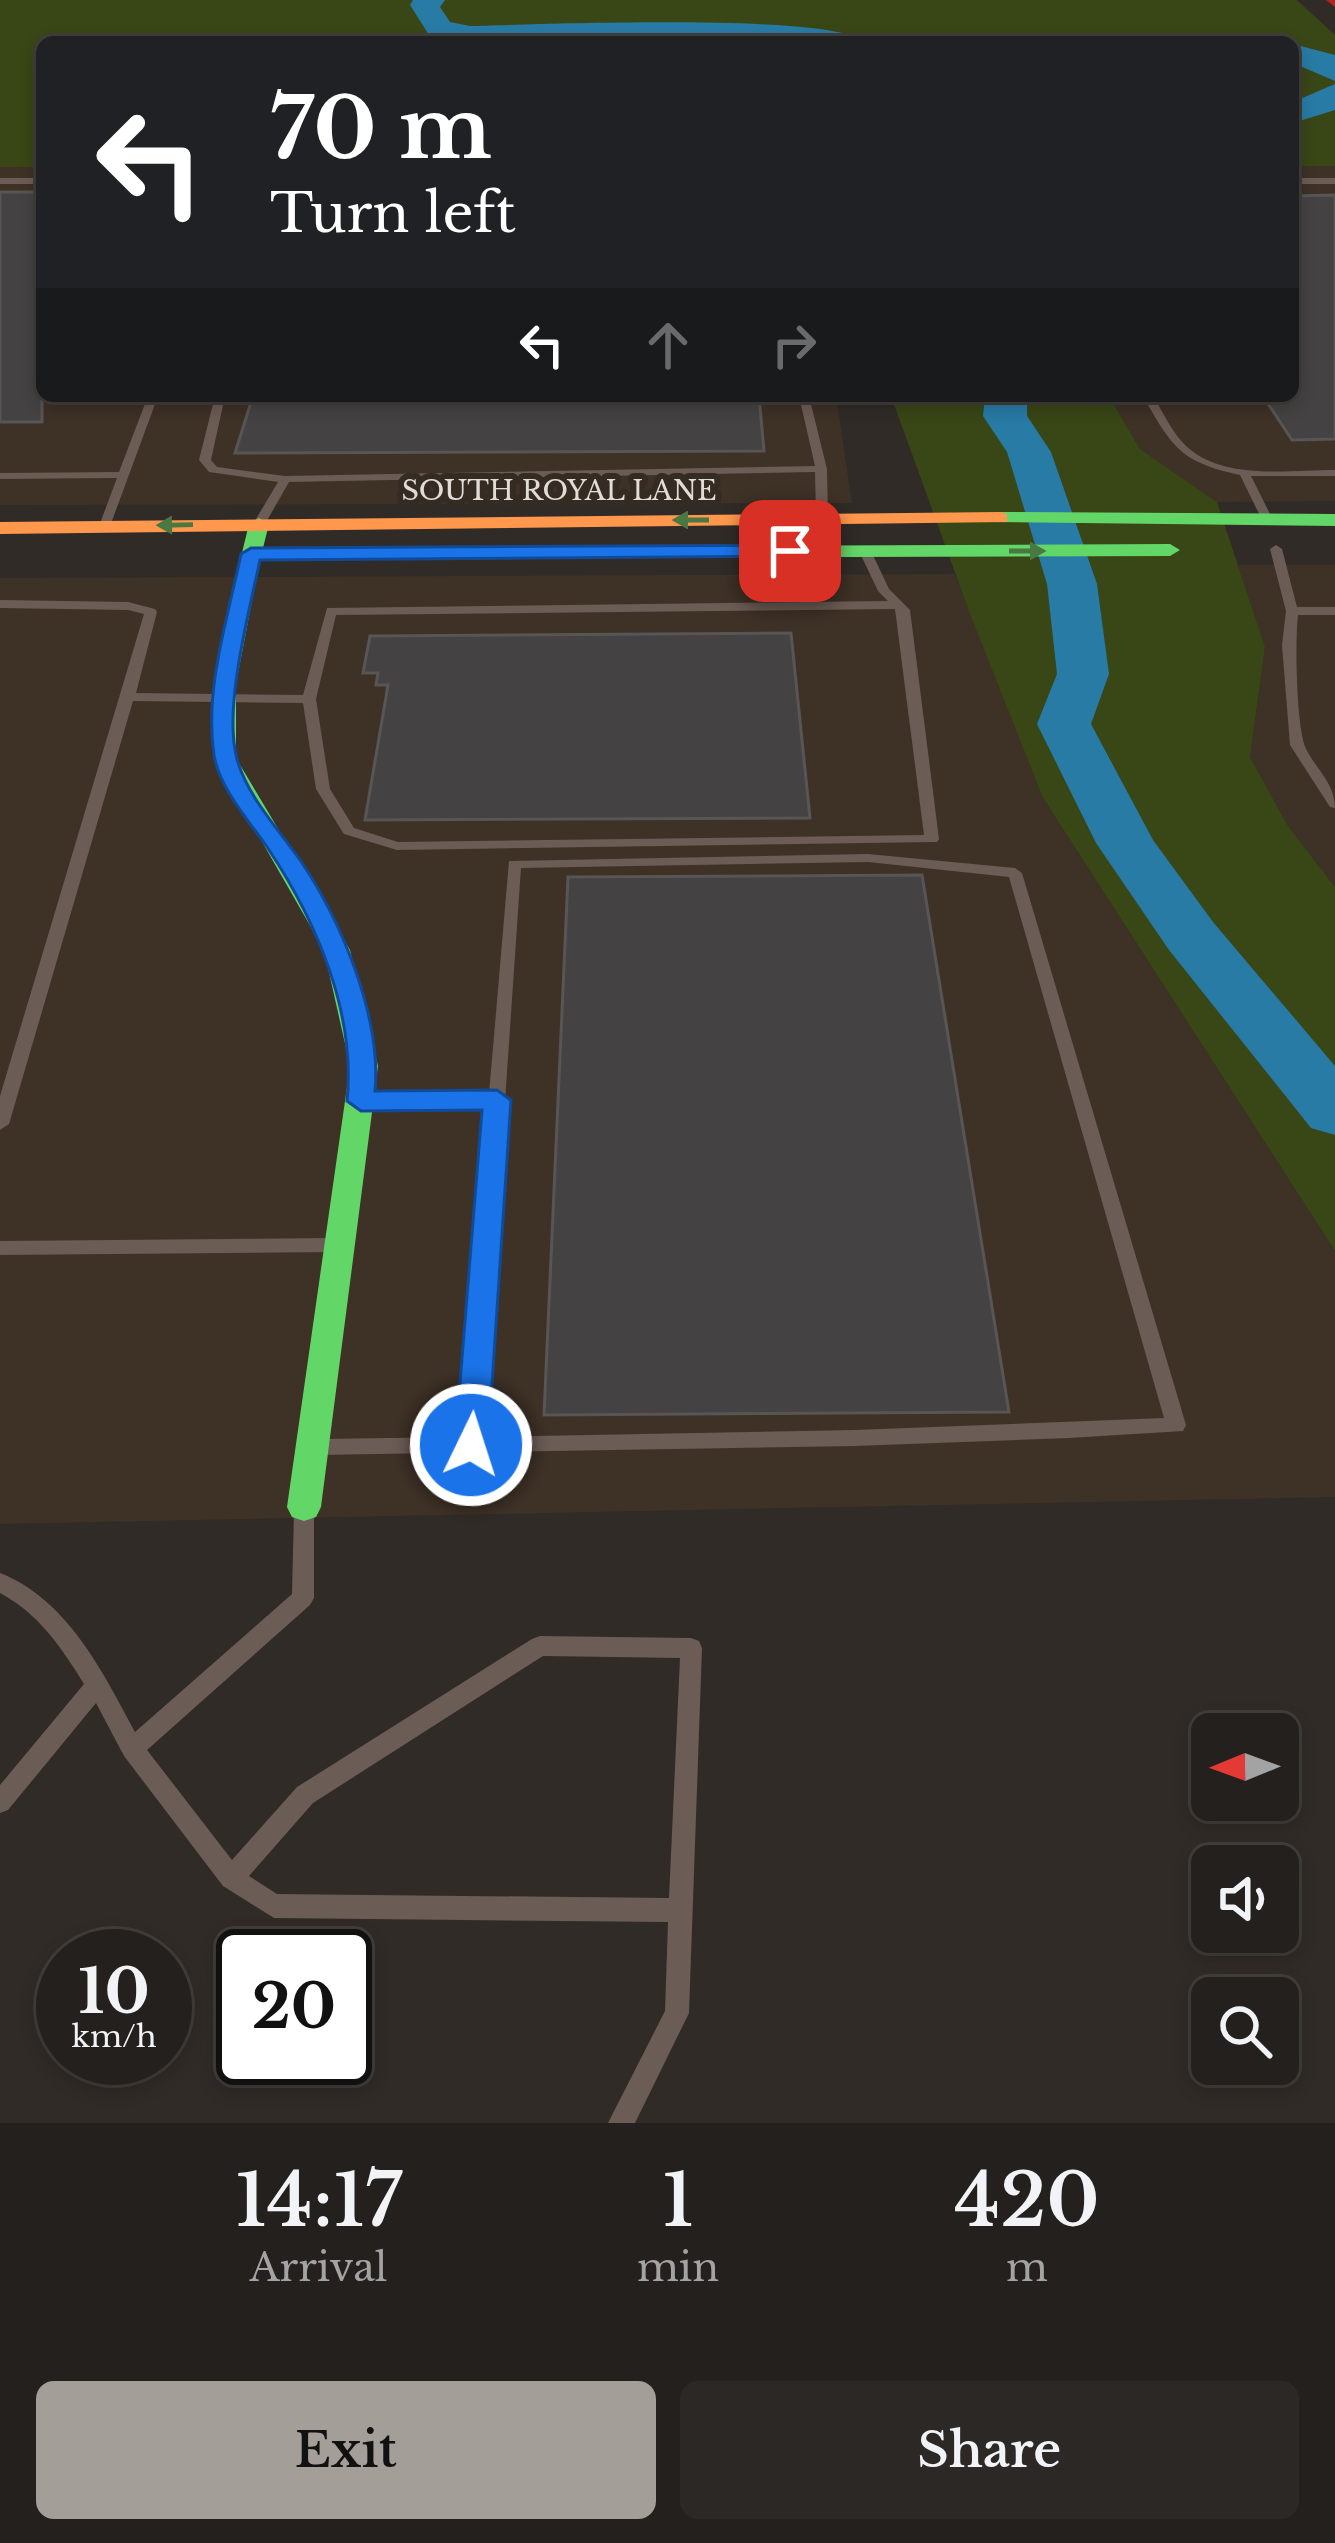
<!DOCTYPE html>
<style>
body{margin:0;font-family:"Libre Baskerville",serif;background:#2c2826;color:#f1f3f6;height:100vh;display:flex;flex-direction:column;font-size:45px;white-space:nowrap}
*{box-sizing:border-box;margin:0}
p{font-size:39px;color:#a3a3a4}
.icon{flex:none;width:66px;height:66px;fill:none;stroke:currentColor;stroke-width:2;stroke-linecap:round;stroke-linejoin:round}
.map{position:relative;height:2123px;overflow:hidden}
.side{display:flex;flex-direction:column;background:#24201d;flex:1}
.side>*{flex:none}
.banner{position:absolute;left:36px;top:36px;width:1263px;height:366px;border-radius:18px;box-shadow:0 6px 18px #0003,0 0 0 3px #413e3b;background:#202124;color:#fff;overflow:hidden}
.needle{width:78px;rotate:269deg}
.fabs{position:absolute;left:1191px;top:1713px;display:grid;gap:24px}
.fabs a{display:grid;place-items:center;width:108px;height:108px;border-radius:18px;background:#24201d;box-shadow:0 6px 18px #0003,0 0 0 3px #413e3b;font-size:60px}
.speed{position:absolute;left:36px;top:1929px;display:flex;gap:24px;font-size:60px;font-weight:700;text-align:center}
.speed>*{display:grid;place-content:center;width:156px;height:156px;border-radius:50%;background:#24201d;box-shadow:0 6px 18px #0003,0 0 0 3px #413e3b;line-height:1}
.speed small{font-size:30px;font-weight:400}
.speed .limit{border:6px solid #111;border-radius:18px;background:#fff;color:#111}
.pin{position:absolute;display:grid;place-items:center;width:102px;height:102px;color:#fff;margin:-51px;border-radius:24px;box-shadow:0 6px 18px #0006}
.me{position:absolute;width:132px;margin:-66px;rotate:4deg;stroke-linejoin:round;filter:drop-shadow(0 0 9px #0008)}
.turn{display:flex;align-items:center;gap:42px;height:252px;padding:0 36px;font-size:54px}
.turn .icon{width:156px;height:156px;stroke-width:2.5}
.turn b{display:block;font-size:84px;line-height:102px}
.lanes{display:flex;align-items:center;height:114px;padding:0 36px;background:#0003;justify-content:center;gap:60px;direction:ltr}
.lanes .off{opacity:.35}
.eta{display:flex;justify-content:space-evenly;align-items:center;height:204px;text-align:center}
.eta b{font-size:72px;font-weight:600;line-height:84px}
.cta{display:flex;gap:24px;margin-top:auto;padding:24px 36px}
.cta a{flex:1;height:138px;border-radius:18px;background:#a49e99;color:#111;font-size:48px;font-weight:600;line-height:138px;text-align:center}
.cta a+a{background:#2c2826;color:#f1f3f6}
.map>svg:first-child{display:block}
</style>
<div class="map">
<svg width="1335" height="2123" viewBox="0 0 1335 2123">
<rect width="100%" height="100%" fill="#302b27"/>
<g fill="#3e3126">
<polygon points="1293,166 1335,166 1335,501 1217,502 1140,449 1109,396 1293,396"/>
<polygon points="0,167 42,167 42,396 836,396 852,503 0,505"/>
<polygon points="1238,565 1335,565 1335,887 1288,826 1250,757 1265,647"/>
<polygon points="955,574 1043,798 1335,1251 1335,1497 0,1524 0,578"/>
</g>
<g fill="#394616">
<polygon points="0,0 1297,0 1335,35 1335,166 1293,166 1293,42 42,42 42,167 0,167"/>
<polygon points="891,396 1109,396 1140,449 1217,502 1265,647 1250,757 1288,826 1335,887 1335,1251 1043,798 970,614"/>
</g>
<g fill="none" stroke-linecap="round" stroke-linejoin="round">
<g fill="#287ba5" fill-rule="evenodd">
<path d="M413 0H445L440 7 450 22 470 26C526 25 837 12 862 42H460L429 35 410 5Z"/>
<polygon points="960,33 1077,33 1092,42 945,42"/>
<polygon points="1293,44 1335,55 1335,81 1293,63"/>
<polygon points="1335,84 1335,110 1293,123 1293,102"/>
<polygon points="985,396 1027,396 1027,416 1051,452 1097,584 1109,674 1091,724 1153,840 1213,922 1335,1066 1335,1135 1311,1128 1169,950 1096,843 1037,724 1057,674 1047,584 1007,452 983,416"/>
</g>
</g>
<g fill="#444242" stroke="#585555" stroke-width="3">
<rect x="0" y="192" width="42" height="230"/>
<polygon points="1335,195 1335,439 1292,440 1263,396 1293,396 1293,196"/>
<polygon points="253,396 759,396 764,451 235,453"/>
<polygon points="791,633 810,818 365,820 388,685 376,685 378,673 363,673 370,636"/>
<polygon points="922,875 1009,1412 544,1415 568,877"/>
</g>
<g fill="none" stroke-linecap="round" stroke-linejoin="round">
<g fill="#6b5c55" fill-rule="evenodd">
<rect x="0" y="178" width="42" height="6"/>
<rect x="1293" y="178" width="42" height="6"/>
<polygon points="148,396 158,396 109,529 99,526 117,478 0,479 0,473 119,472"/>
<polygon points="215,396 225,396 211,460 217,467 285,476 815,466 799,396 809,396 827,469 828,519 804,538 763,552 757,548 796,532 816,518 815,472 289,482 265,524 259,528 253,524 278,482 209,472 199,460"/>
<path d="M1143 396H1153C1163 412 1171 431 1185 445 1222 481 1288 470 1335 470V476H1251L1273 520 1263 522 1240 475C1180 462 1172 447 1143 396Z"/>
<path d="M1276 545 1282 549 1297 607H1335V615H1298C1295 641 1296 727 1306 749 1317 770 1335 784 1335 808L1330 807 1290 745 1282 645 1286 611 1270 549Z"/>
<path d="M865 547 871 551 889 589 910 610 939 839 937 842 397 850 344 834 342 831 316 789 303 703 133 701 9 1124 0 1130V1096L144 614 128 610 0 608V600L128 602 155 609 157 612 136 693 303 695 327 608 888 601 878 591 859 551ZM895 609 924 835 398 842 354 828 330 789 316 699 336 615Z"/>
<path d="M868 854 1015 868 1022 873 1186 1425 1183 1431 1069 1438 855 1446 319 1455 312 1453 309 1447 312 1441 319 1439 462 1437 488 1106 361 1107 353 1101 361 1095 489 1094 509 861ZM868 862 1009 877 1164 1418 855 1430 482 1437 521 868Z"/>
<polygon points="336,1238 342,1240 345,1245 342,1250 336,1252 0,1255 0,1241"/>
<path d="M304 1502 311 1505 314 1511V1598L310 1605 147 1750 232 1860 297 1787 532 1639 540 1636 691 1638 699 1641 702 1648 689 2013 635 2123H608L665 2011 668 1922 274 1918 223 1886 124 1756 96 1703 8 1810 0 1813V1785L84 1684C62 1648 38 1613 0 1593V1573C67 1599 103 1672 135 1732L292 1594 294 1511 297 1505ZM543 1656 680 1658 669 1898 277 1894 249 1876 313 1803Z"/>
</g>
<g fill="#63d668" fill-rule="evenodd">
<polygon points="1000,512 1335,514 1335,526 993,522 993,514"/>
<polygon points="259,518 269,524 263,548 1170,544 1180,550 1170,556 260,559 236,684 236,758 350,950 378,1066 321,1507 316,1517 304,1521 292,1517 287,1507 350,1066 324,950 214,758 214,684 222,635 249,524"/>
</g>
<polygon fill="#ff974d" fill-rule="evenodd" points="1000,512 1007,514 1007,522 0,534 0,522"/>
<polygon fill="#b3261e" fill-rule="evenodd" points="1326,0 1335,0 1335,7"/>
</g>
<defs><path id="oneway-solid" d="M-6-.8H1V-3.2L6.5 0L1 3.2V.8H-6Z" transform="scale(3)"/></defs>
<g fill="#497842">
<use href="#oneway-solid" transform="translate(691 520) rotate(180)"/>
<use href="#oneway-solid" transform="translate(175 525) rotate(179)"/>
<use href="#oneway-solid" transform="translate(1027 551)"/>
</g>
<path fill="#1a73e8" stroke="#114b97" stroke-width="3" d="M790 545 800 551 797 556 260 560C249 613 223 708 237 759 247 796 279 830 300 860 341 920 382 1018 375 1091L497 1090 511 1100 488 1445 483 1455 471 1459 460 1455 455 1445 482 1110 361 1111 347 1101C356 1014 317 922 269 850 251 823 219 788 214 755 204 689 228 618 241 554L251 548Z"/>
<g text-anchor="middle" stroke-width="12" stroke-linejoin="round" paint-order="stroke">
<g font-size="27" fill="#e2dcd7" stroke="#342b23">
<text x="559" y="500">SOUTH ROYAL LANE</text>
</g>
</g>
</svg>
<div class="fabs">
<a><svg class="needle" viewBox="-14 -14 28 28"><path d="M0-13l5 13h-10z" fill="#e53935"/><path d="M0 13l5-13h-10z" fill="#a3a3a4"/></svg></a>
<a><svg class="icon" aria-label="sound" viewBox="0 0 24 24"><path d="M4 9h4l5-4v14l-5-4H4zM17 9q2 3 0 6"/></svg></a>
<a><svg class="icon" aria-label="search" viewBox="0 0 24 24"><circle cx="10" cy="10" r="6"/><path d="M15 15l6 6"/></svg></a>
</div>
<div class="speed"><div>10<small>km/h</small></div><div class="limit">20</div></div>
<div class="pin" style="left:790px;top:551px;background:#d93025"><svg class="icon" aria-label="arrive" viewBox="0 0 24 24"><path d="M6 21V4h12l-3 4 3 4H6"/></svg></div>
<svg class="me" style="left:471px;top:1445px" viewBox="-20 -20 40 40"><circle r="17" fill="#1a73e8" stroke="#fff" stroke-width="3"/><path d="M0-11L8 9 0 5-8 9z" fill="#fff"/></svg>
<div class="banner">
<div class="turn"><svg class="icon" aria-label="left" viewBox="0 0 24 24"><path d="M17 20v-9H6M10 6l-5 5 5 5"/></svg><div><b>70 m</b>Turn left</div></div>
<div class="lanes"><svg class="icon" aria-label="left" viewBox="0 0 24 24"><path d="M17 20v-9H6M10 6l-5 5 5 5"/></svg><svg class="icon off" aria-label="ahead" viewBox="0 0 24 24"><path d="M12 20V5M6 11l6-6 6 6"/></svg><svg class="icon off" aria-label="right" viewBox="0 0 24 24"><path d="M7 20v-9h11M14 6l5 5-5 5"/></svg></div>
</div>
</div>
<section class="side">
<div class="eta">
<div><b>14:17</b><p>Arrival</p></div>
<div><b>1</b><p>min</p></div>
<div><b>420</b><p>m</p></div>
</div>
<div class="cta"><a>Exit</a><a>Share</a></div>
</section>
